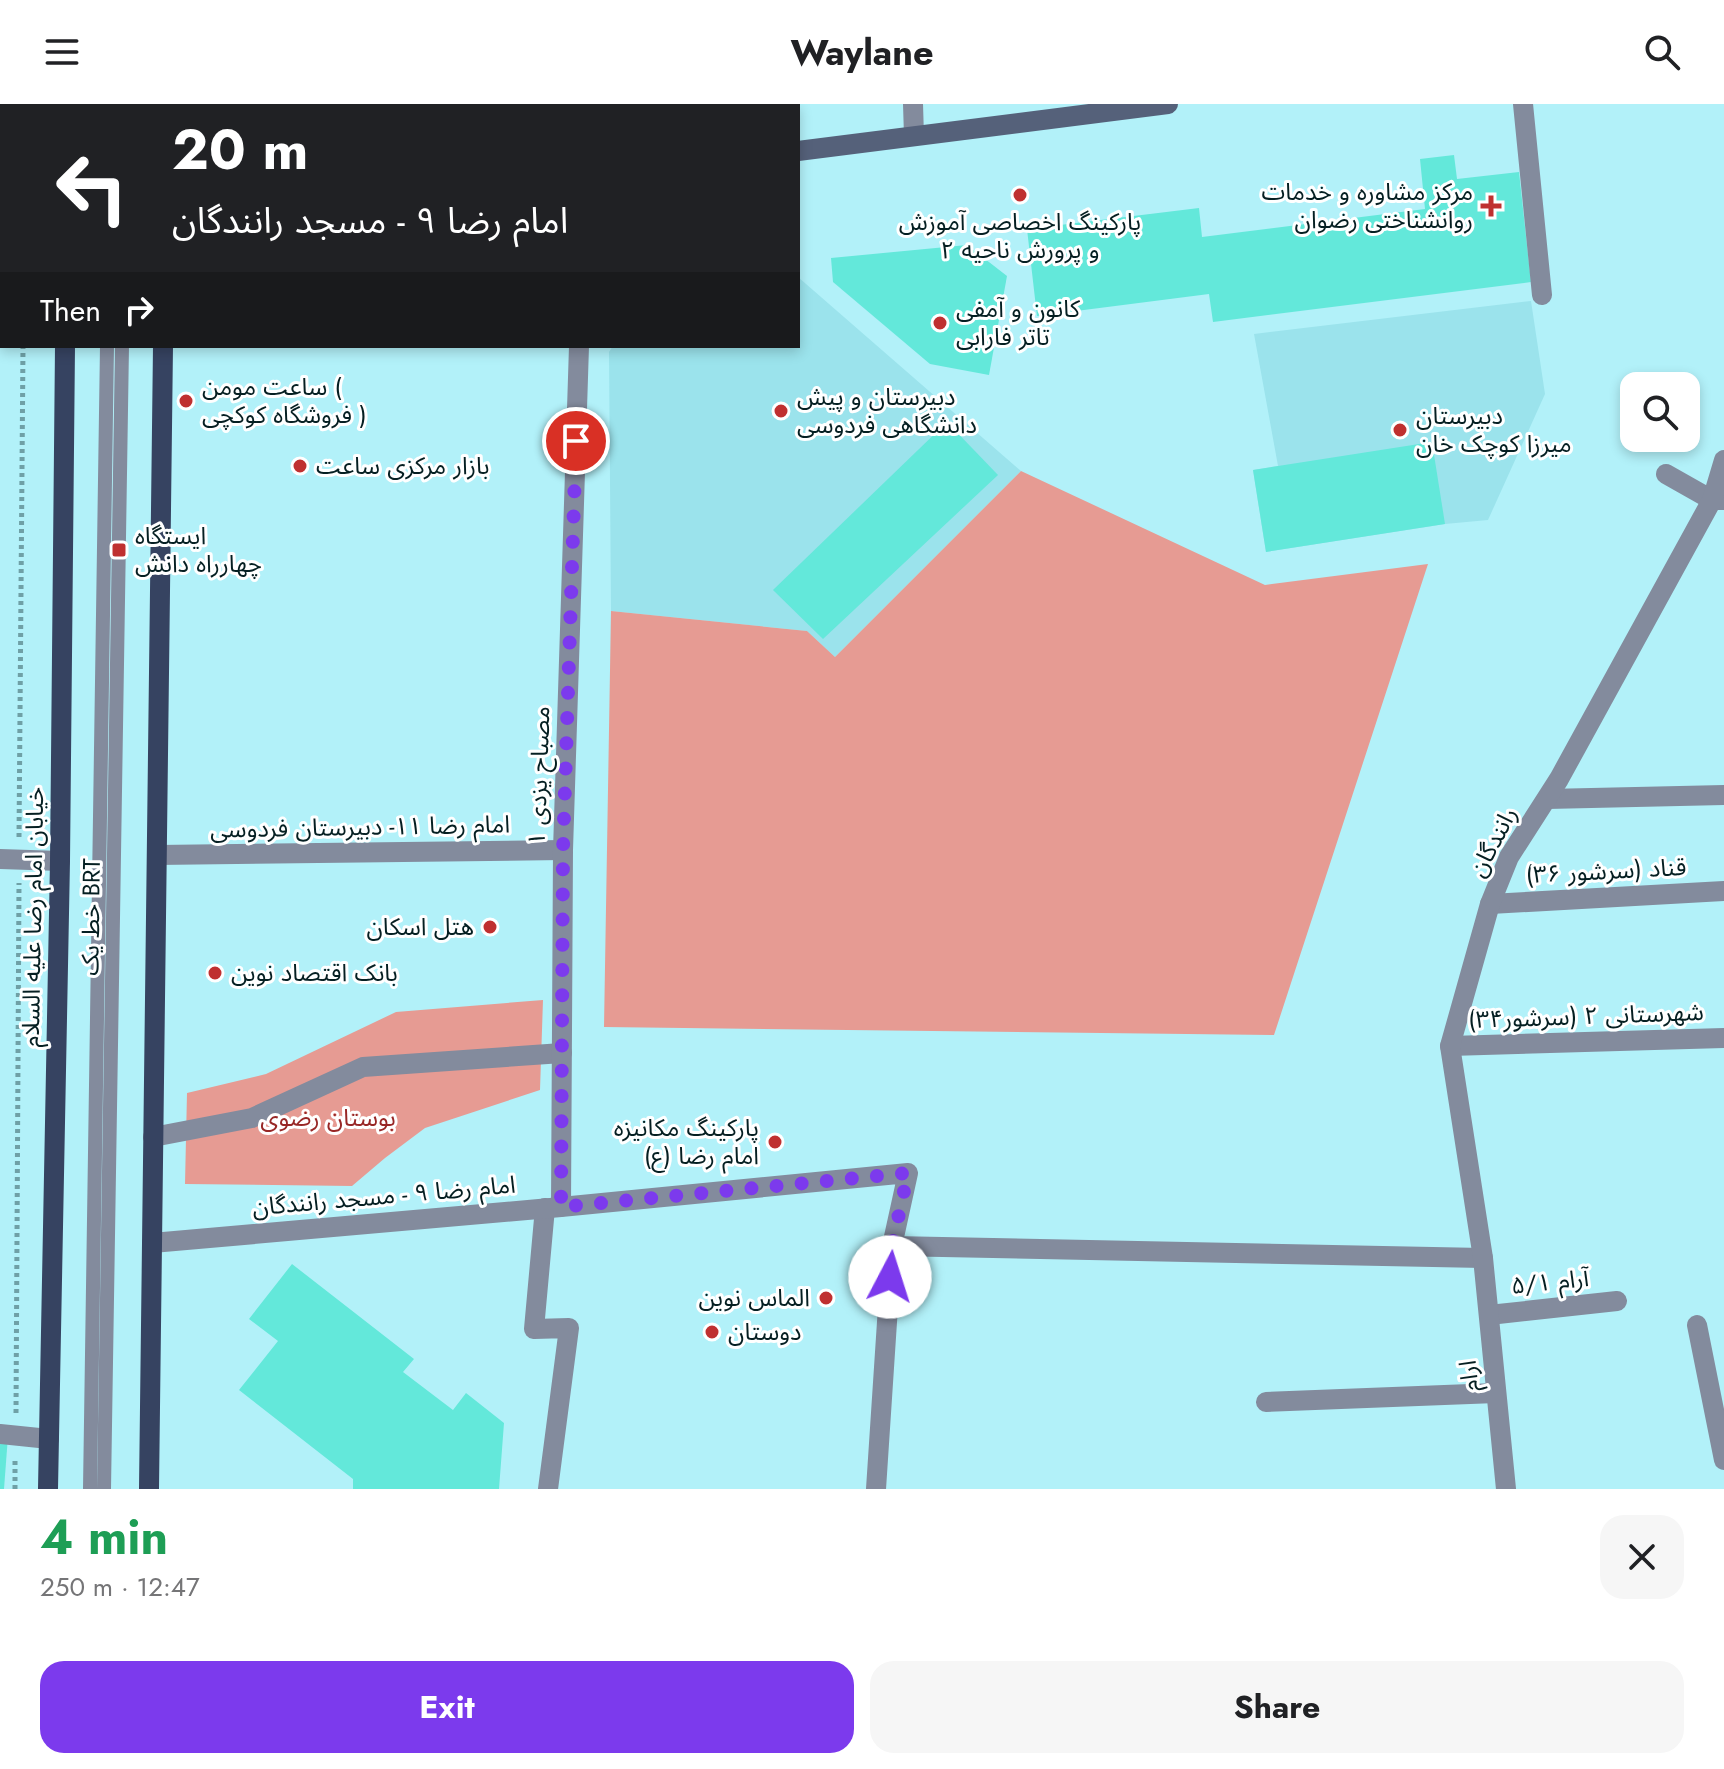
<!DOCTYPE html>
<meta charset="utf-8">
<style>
body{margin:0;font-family:Jost,"Noto Sans Arabic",sans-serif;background:#f6f6f6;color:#202124;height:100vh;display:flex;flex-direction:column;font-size:30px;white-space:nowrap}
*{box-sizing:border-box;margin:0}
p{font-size:26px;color:#757577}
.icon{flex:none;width:44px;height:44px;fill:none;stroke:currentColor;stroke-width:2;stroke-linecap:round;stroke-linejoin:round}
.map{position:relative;height:1385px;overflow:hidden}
.drawer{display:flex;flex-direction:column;background:#fff;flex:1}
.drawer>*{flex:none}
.banner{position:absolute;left:0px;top:0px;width:800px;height:244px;box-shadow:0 4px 12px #0003;background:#202124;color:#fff;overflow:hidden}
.controls{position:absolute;left:1620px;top:268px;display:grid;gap:16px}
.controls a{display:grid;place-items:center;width:80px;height:80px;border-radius:16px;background:#fff;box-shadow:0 4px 12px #0003;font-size:40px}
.pin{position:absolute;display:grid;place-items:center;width:68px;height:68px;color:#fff;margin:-34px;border:4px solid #fff;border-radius:50%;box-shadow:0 2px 8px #0007}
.me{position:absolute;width:88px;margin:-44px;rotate:5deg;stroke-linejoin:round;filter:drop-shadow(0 0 6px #0008)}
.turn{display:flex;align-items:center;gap:28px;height:168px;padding:0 40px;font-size:36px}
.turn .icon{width:104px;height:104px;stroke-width:2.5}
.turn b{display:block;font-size:56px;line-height:68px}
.then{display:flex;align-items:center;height:76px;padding:0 40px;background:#0003;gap:16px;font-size:30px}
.round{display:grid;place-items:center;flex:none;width:84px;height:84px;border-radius:24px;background:#f6f6f6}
.head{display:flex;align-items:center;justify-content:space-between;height:136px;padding:0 40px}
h1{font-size:48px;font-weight:700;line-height:60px;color:#1e9e55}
.primary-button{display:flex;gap:16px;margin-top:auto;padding:16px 40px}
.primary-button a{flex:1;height:92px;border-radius:24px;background:#7c3aed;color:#fff;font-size:32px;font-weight:700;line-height:92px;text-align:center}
.primary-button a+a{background:#f6f6f6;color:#202124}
header{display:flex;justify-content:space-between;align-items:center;height:104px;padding:0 40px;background:#fff;font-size:36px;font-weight:700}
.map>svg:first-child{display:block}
</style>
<header><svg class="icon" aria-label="menu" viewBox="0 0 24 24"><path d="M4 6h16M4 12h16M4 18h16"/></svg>Waylane<svg class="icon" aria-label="search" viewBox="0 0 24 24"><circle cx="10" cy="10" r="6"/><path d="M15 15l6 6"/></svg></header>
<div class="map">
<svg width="1724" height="1385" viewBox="0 0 1724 1385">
<rect width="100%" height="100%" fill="#b2f1f9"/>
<g fill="#9be3ec">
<polygon points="798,173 1021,367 835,553 807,527 611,507 609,248 613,242 798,242"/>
<polygon points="1531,197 1545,290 1488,416 1445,420 1266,448 1253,366 1278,362 1254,230"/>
</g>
<g fill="#e69b93">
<polygon points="1021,367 1265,481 1428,460 1274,931 604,923 611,507 807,527 835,553"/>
<polygon points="543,896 540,986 425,1024 385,1054 352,1082 185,1080 187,989 266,970 396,908"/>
</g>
<g fill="#63e8da">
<polygon points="1454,51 1457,75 1519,68 1531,178 1213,218 1209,190 1037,212 1027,125 1199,104 1202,133 1425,105 1420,55"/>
<polygon points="967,141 1007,172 989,271 930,260 833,178 831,154"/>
<polygon points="947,318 998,371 823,535 773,486"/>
<polygon points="1432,338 1445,420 1266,448 1253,366"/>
<polygon points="292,1160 414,1255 403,1268 453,1306 466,1289 504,1319 499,1385 353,1385 353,1375 239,1286 278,1237 249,1215"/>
<polygon points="0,1331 8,1332 4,1385 0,1385"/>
</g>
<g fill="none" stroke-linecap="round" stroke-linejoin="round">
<g stroke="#6fa0a6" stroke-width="5" stroke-dasharray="4 4" stroke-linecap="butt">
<polyline points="26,2 26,0"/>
<polyline points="19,733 23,242"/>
<polyline points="16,1309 19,779"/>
<polyline points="15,1385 15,1355"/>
</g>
<g stroke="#838b9d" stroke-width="14">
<polyline points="114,2 114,0"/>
<polyline points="126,2 126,0"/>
<polyline points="90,1385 107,242"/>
<polyline points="104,1385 122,242"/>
</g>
<g stroke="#838b9d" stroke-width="20">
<polyline points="913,0 914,32"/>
<polyline points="1523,0 1542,191"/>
<polyline points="585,2 585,0"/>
<polyline points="1666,370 1712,396 1724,396"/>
<polyline points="1547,695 1724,691"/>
<polyline points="157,751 563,746"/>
<polyline points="0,755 60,757"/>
<polyline points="1490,800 1724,787"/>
<polyline points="1450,942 1724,934"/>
<polyline points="153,1033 252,1014 363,963 562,949"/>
<polyline points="561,1103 563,746 579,242"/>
<polyline points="545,1104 534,1225 569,1224 548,1385"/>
<polyline points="152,1139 561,1103 908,1069 892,1142 876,1385"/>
<polyline points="892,1142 1483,1154"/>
<polyline points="1489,1211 1617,1197"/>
<polyline points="1697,1221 1724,1356"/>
<polyline points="1266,1298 1496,1289"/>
<polyline points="0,1330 49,1335"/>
<polyline points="1506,1385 1483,1154 1450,942 1490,800 1509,753 1559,675 1712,396 1724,356"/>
</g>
<g stroke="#55617a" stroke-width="20">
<polyline points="798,47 1168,0"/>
<polyline points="0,146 2,145"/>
</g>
<g stroke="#364361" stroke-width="20">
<polyline points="69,2 69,0"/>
<polyline points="166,2 166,0"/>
<polyline points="48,1385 60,757 65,242"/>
<polyline points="149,1385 163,242"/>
</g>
</g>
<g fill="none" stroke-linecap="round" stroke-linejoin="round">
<polyline stroke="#7c3aed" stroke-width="14" stroke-dasharray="0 25.2" points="576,337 563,746 561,1103 908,1069 892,1142 890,1173"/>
</g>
<g fill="#bf3030" stroke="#fff" stroke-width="3">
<circle cx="1020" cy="91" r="8"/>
<path d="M1487 90h8v8h8v8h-8v8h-8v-8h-8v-8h8z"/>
<circle cx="940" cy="219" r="8"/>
<circle cx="186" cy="297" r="8"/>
<circle cx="781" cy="307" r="8"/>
<circle cx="1400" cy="326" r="8"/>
<circle cx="300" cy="362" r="8"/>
<rect x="111" y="438" width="16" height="16" rx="4"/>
<circle cx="490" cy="823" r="8"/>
<circle cx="215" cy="869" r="8"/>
<circle cx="775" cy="1038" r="8"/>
<circle cx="826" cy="1194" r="8"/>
<circle cx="712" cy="1228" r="8"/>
</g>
<g text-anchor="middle" stroke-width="6" stroke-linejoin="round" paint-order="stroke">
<g font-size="24" fill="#051f22" stroke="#fff" text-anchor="start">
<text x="1473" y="96" text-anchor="end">مرکز مشاوره و خدمات<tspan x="1473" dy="28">روانشناختی رضوان</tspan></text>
<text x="1020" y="126" text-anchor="middle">پارکینگ اخصاصی آموزش<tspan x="1020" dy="28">و پرورش ناحیه ۲</tspan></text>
<text x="956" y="213">کانون و آمفی<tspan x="956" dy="28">تاتر فارابی</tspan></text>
<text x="202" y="291">ساعت مومن (<tspan x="202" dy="28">فروشگاه کوکچی )</tspan></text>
<text x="797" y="301">دبیرستان و پیش<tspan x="797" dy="28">دانشگاهی فردوسی</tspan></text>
<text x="1416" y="320">دبیرستان<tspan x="1416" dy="28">میرزا کوچک خان</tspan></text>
<text x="316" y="370">بازار مرکزی ساعت</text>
<text x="135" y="440">ایستگاه<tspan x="135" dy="28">چهارراه دانش</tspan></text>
<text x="474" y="831" text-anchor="end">هتل اسکان</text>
<text x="231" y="877">بانک اقتصاد نوین</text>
<text x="759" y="1032" text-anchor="end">پارکینگ مکانیزه<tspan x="759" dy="28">امام رضا (ع)</tspan></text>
<text x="810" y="1202" text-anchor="end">الماس نوين</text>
<text x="728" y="1236">دوستان</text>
</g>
<g font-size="24" fill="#051f22" stroke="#fff">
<text transform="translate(539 672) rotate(-88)" y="8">مصباح یزدی ۱</text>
<text transform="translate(360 723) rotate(-1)" y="8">امام رضا ۱۱- دبیرستان فردوسی</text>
<text transform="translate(1493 738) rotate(-62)" y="8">رانندگان</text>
<text transform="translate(1606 767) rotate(-3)" y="8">قناد (سرشور ۳۶)</text>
<text transform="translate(33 813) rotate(-89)" y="8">خیابان امام رضا علیه السلام</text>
<text transform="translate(91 813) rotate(-89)" y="8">خط یک BRT</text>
<text transform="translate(1586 912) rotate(-2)" y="8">شهرستانی ۲ (سرشور۳۴)</text>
<text transform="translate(384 1092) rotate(-5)" y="8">امام رضا ۹ - مسجد رانندگان</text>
<text transform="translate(1550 1178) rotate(-6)" y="8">آرام ۵/۱</text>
<text transform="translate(1469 1272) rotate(-96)" y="8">ارام</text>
</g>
<g font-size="24" fill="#982726" stroke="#fff">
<text x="328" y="1022">بوستان رضوی</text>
</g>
</g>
</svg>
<div class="controls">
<a><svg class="icon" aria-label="search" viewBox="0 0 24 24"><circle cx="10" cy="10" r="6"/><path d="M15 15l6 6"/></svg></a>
</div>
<div class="pin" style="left:576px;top:337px;background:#d93025"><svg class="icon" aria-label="arrive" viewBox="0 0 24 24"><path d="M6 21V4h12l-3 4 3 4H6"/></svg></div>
<svg class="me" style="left:890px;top:1173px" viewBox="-20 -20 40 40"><circle r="19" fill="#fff"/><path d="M0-13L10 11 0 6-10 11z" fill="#7c3aed"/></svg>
<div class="banner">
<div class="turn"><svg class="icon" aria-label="left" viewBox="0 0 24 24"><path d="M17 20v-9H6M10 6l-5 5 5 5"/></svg><div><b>20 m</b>امام رضا ۹ - مسجد رانندگان</div></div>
<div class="then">Then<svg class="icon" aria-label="right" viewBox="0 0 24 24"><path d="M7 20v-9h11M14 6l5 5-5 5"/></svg></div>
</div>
</div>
<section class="drawer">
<div class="head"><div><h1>4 min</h1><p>250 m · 12:47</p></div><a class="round"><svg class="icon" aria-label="close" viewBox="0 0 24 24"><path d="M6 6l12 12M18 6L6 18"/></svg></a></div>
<div class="primary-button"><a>Exit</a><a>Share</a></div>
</section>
